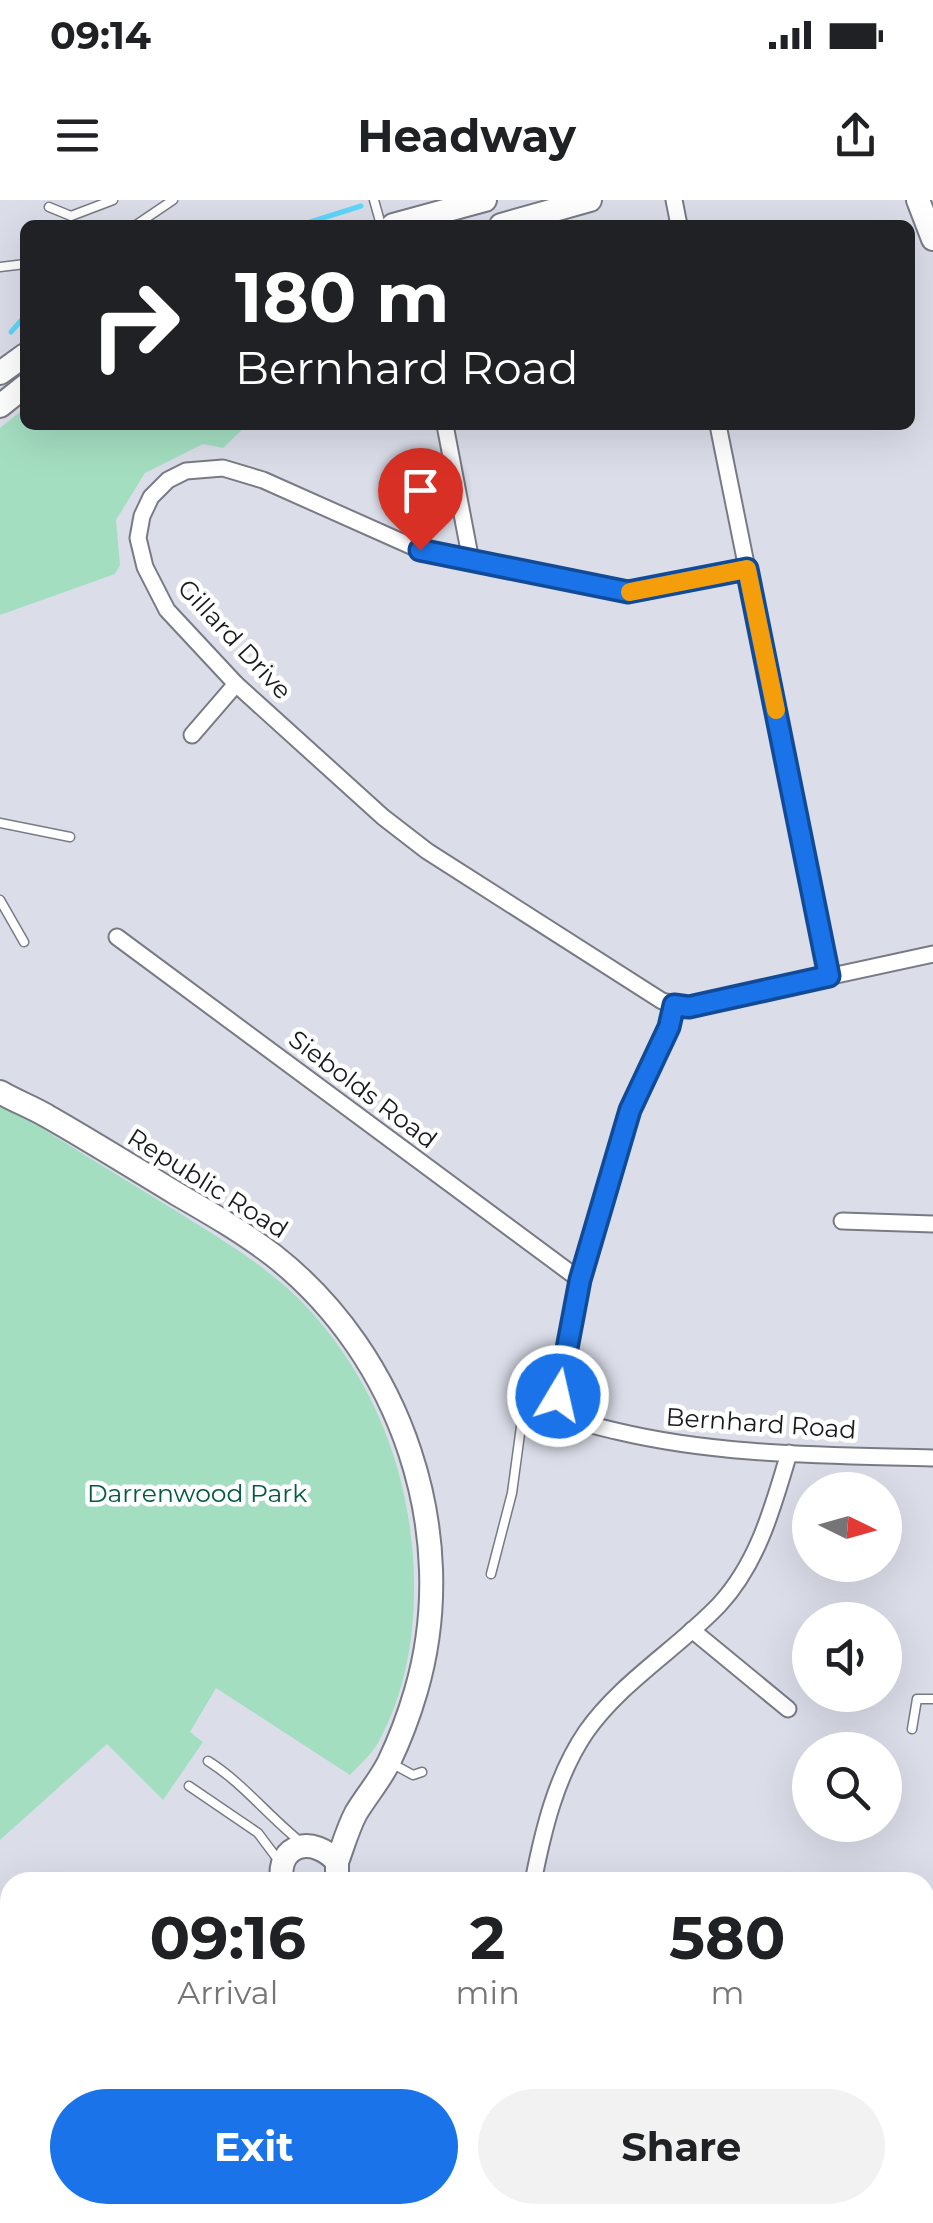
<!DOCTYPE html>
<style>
body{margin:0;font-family:Montserrat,sans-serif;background:#f2f2f2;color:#202124;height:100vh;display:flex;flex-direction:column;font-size:38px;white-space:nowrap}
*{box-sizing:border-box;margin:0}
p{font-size:32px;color:#757577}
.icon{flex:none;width:55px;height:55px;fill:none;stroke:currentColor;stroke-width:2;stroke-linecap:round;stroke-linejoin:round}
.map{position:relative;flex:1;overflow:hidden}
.side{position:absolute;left:0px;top:1672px;width:935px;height:352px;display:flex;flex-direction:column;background:#fff;border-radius:30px 30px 0 0;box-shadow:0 10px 40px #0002}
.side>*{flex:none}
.banner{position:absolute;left:20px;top:20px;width:895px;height:210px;border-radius:15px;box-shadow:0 10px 40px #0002;background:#202124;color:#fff;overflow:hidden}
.needle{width:65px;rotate:95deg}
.fabs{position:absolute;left:792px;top:1272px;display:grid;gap:20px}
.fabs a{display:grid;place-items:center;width:110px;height:110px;border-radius:50%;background:#fff;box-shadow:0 10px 40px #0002;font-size:50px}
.pin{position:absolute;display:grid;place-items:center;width:85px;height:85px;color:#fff;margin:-102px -42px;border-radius:50% 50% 50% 0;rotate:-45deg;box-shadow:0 0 10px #0007}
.pin .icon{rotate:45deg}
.me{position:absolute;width:110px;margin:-55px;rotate:9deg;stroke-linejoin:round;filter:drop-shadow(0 0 8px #0008)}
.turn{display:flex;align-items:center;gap:35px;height:210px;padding:0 50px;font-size:45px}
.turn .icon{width:130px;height:130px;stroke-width:2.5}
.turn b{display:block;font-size:70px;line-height:85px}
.eta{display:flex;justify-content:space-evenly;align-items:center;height:170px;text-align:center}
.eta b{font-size:60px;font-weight:700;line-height:70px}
.button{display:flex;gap:20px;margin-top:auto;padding:20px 50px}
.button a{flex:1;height:115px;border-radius:60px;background:#1a73e8;color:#fff;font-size:40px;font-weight:700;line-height:115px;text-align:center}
.button a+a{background:#f2f2f2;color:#202124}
.status{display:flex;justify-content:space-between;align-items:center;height:70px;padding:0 50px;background:#fff;direction:ltr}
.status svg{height:28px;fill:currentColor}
header{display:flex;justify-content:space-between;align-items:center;height:130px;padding:0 50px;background:#fff;font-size:45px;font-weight:700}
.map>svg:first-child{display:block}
</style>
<div class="status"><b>09:14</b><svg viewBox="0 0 49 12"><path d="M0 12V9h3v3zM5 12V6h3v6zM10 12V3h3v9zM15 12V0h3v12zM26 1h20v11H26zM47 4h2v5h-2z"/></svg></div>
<header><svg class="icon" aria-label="menu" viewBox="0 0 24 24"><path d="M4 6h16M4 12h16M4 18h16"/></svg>Headway<svg class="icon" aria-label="share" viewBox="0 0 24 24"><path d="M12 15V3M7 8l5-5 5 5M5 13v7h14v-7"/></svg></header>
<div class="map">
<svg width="933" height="2023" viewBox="0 0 933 2023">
<rect width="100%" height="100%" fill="#dbdee9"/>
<g fill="#a4dec1">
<polygon points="25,208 25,225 247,225 223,248 203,244 145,273 116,320 120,365 115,374 0,415 0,228"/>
<path d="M0 902C56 937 112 972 168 1006 219 1038 274 1069 314 1115 379 1189 412 1282 414 1379 415 1435 406 1491 379 1541 373 1553 359 1565 350 1575L216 1488 190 1532 203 1542 163 1600 107 1544 0 1640Z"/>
</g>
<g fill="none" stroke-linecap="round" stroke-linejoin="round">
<g stroke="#5fd7fa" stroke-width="5">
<polyline points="286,25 307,23 361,6"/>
<polyline points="11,132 25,116"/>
</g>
<g stroke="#787b85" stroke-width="11">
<g id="lane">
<polyline points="374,0 381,25"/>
<polyline points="49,7 71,16 113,0"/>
<polyline points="136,25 173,0"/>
<polyline points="0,67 25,64"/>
<polyline points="0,623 70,637"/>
<polyline points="0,700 24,742"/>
<polyline points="491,1374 512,1293 522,1219 531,1210 558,1210"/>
<polyline points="912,1529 917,1499 933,1499"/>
<path d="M208 1561C243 1583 269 1617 302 1643"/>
<polyline points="391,1563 413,1575 422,1572"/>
<polyline points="189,1586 258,1633 279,1661"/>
</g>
</g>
<g stroke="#787b85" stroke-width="19">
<g id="street">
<polyline points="674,0 679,25"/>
<polyline points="445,225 471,361"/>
<polyline points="718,225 829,775"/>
<polyline points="747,369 646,391 616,390 420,350 263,280 223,268 186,271 168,280 151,297 142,316 138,338 145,367 167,410 236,484 383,617 427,651 662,801 689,807 933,754"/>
<polyline points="192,535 236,484"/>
<polyline points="117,737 580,1080"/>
<path d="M674 805 669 827 630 910 580 1080 559 1181 558 1210C575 1223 596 1226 616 1231 720 1256 827 1255 933 1258"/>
<polyline points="842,1021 933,1024"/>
<polyline points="692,1430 788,1509"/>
<path d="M533 1682C543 1631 556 1576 586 1532 621 1482 677 1449 719 1405 758 1363 773 1307 789 1253"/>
<polyline points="925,1828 933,1831"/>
<polyline points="714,2015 726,2023"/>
<polyline points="444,2023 450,2015"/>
</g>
</g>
<g stroke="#787b85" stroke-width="26">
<g id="secondary">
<polyline points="918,0 933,39"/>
<polyline points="393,25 485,0"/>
<polyline points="501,25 590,0"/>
<polyline points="0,173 25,155"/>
<polyline points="0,206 25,186"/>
<path d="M0 892C15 901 32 907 47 916 91 941 134 968 177 994 210 1013 243 1032 273 1055 401 1155 462 1334 416 1491 409 1515 400 1539 389 1562 380 1580 367 1595 356 1613 348 1628 343 1646 337 1662"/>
<path d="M282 1682C276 1643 314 1635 337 1662V1682"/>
<polyline points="53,2023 59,2015"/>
</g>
</g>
<use href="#lane" stroke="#fff" stroke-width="8"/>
<use href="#street" stroke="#fff" stroke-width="15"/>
<use href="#secondary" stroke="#fff" stroke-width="22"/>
</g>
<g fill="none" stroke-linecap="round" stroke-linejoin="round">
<g stroke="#114b97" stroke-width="25">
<polyline id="route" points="420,350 628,392 747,369 829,776 689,807 674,805 669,827 630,910 580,1080 558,1196"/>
</g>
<use href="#route" stroke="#1a73e8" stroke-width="18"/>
<polyline stroke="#f59e0b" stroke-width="18" points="630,392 747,369 776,510"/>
</g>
<g text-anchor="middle" stroke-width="9" stroke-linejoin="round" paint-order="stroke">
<g font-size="25" fill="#191a1e" stroke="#fff">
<text transform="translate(235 439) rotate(47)" y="9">Gillard Drive</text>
<text transform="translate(363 889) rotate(37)" y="9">Siebolds Road</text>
<text transform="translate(208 983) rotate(32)" y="9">Republic Road</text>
<text transform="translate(761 1223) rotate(4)" y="9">Bernhard Road</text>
</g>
<g font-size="25" fill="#035a3e" stroke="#fff">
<text x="197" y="1302">Darrenwood Park</text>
</g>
</g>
</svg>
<div class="fabs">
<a><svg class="needle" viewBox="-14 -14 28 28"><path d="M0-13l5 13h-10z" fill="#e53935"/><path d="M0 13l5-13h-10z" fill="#757577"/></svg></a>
<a><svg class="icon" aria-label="sound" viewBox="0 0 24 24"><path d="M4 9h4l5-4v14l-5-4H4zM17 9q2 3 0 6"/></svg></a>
<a><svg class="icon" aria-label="search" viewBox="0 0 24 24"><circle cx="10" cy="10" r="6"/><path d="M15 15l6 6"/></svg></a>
</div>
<div class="pin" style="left:420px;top:350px;background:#d93025"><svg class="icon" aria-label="arrive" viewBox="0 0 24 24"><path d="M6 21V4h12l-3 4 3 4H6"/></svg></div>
<svg class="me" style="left:558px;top:1196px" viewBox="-20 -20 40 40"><circle r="17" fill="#1a73e8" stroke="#fff" stroke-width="3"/><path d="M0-11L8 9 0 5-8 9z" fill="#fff"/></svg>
<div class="banner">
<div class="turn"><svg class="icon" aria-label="right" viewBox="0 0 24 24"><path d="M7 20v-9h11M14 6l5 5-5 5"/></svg><div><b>180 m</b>Bernhard Road</div></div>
</div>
<section class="side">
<div class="eta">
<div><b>09:16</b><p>Arrival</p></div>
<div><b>2</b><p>min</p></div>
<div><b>580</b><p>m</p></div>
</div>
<div class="button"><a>Exit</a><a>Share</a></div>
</section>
</div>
